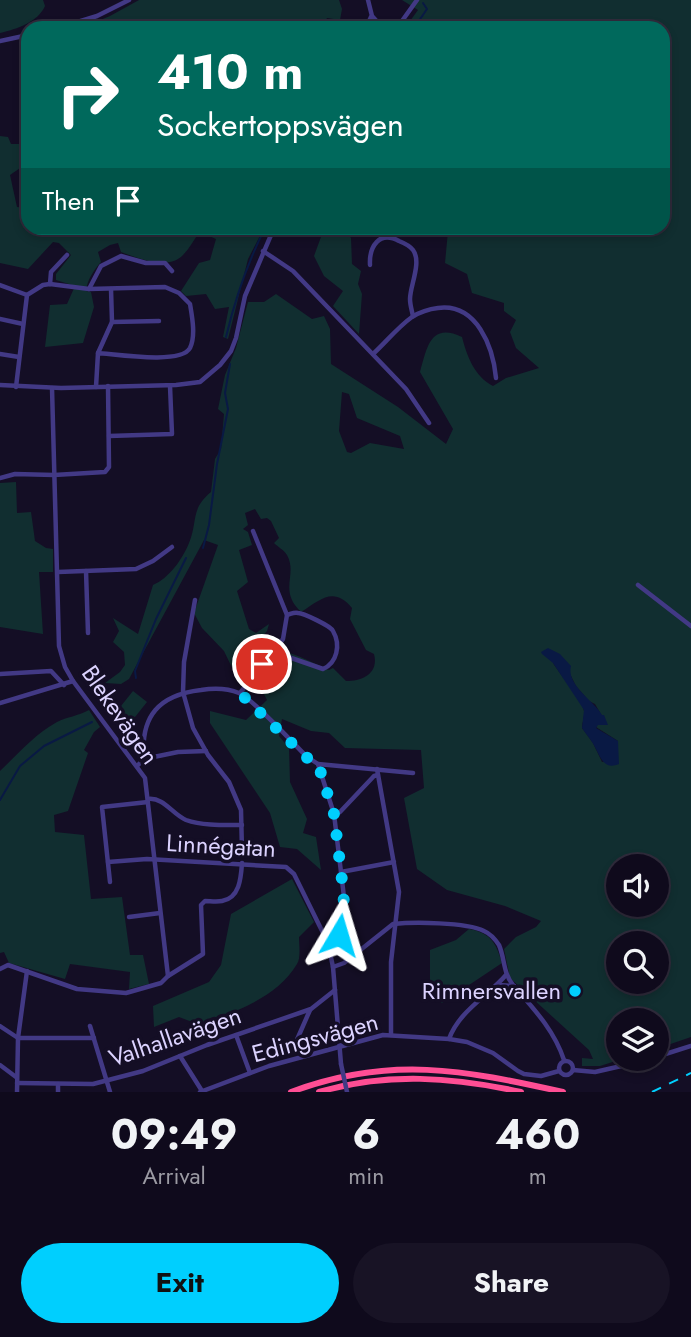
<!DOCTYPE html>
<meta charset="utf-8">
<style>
body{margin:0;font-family:Jost,sans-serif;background:#181325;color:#f1f3f6;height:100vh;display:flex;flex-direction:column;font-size:26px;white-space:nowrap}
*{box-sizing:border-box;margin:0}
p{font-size:23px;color:#9b9aa3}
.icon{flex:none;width:38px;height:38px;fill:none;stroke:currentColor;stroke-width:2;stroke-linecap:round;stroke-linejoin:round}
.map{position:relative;height:1092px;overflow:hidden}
.panel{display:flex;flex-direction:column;background:#0f0a1c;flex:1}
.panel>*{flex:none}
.banner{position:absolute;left:21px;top:21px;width:649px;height:214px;border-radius:21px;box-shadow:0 4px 10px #0003,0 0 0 2px #2f2b3b;background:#00695c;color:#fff;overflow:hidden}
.buttons{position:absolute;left:606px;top:854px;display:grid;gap:14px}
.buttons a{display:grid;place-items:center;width:63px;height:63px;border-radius:50%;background:#0f0a1c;box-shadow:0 4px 10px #0003,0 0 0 2px #2f2b3b;font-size:35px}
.pin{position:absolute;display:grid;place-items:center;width:60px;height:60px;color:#fff;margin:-30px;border:4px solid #fff;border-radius:50%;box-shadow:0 2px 7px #0007}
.me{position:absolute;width:77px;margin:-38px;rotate:7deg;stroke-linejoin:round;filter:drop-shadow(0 0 5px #0008)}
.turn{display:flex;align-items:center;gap:24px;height:147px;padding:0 21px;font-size:32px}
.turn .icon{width:91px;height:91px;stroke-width:2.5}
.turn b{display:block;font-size:49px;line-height:60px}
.then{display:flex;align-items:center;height:66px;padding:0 21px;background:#0003;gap:14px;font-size:26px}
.eta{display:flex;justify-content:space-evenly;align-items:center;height:119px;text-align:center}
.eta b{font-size:42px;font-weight:700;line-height:49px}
.primary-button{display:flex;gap:14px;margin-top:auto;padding:14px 21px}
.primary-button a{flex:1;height:80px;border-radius:42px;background:#00cffe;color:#111;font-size:28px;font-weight:700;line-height:80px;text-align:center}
.primary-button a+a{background:#181325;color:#f1f3f6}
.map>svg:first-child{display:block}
</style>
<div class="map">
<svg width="691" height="1092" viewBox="0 0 691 1092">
<rect width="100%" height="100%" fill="#140e25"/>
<g fill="#112e30" fill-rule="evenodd">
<path d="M0 0H43L45 6C38 22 17 29 0 33Z"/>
<polygon points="139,0 339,0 342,9 340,20 327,18 322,28 252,28 245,20 244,28 81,28 110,16"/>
<path d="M402 0H691V1037L656 1049V1020H618V1059H622L600 1066H582V1058L593 1059 589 1050 510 978 504 949 516 937 536 927 541 921 505 906 447 890 417 869 404 798 424 788 421 750 345 748 329 733 311 731 282 719 279 736 289 748 290 782 307 819 303 833 316 837 321 870 297 849 280 847 270 813 210 723V711L246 720 267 700 256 679 237 678 224 651 202 628 194 613 218 545 204 540 129 679 121 684 105 683 120 672 125 665 124 652 113 642 119 631 113 618 138 634 153 585C169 578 182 560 189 543 198 522 190 509 211 492L215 459 221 449 224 414 218 409 225 375 236 348 248 302H264L276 294 312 319 324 316 330 329 331 364 398 407 446 444 453 429 420 372C427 348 430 322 462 337 467 356 474 376 493 386L506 378 539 368 516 348 510 332 516 320 504 311V303L472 293 467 274 445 263 448 231 442 228H663V28H405L418 10ZM342 392 349 394 357 418 400 436 404 449 370 443 351 453 347 452 339 431ZM255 509 261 519 267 518 271 521 279 538 274 543C278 547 284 550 287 555 298 575 278 590 301 612 321 599 334 586 352 608L350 619 366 650 374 654C379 673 363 681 346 681L333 668 329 670C320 666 282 647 275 650 270 651 265 657 261 660L253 648 267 631 269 624 256 633 249 629 237 591 248 582 239 550 252 545 248 532 243 529 248 525 245 513ZM553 663 569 672 576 686 589 701 595 704 602 716 596 727 618 741V759L602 762 593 743 582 728C582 723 585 716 584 711 583 702 559 673 553 663ZM618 866H656V905H618ZM618 943H656V982H618Z"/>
<path d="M0 136 8 137 11 144H19L23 166 10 175 17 207 28 208V228H264L248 259 228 339 223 337 229 307 215 309 206 294 186 296 181 291 199 263 210 260 216 239 200 232C194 239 190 248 183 255 168 271 138 258 121 252L118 243 110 245 98 252 101 262C94 270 87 280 86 291L91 292 94 307 83 343 45 347 50 305 67 304 75 286 56 280V274L71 255 59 243 53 242 28 269 0 263Z"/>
<polygon points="318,228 343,228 351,238 352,264 361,271 358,284 362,294 359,334 333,306 343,291 324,276 314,256 321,237"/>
<polygon points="16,482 17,513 31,512 35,541 46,548 53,549 53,572 39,572 43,634 0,627 0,483"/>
<polygon points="133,691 147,702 127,727 113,716"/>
<path d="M89 710 100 727 94 732 84 750 88 753 68 811 54 815 55 832 84 835 91 899 122 897 130 955H143L149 984 129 989 130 972 70 964 65 979 9 963 4 952 0 953V771C18 754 35 734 57 722 67 717 78 716 89 710Z"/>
<path d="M292 879 314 922 299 937C299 945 301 958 297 964 277 998 234 1012 200 1025L179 1017 154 1027 153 1006 209 982 221 965 231 914Z"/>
<path d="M469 929C491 933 496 943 502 963L442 1003 430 992V950L456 940Z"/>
</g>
<path fill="#091944" d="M548 648 560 654 571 666C566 685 594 701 602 715H604L608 725H598L596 728 618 741 619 764C602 771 600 754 592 742 589 737 585 733 582 728L584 710 553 663 542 654 541 652Z"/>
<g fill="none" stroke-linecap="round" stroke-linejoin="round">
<g stroke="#091944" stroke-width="2">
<polyline points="414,28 427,9 423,3"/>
<path d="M226 337C235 299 248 262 265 228"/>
<polyline points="203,548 209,525 217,464 228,409 225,393 230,364"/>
<polyline points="136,678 135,671 156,619 186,558"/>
<polyline points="0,800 20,766 44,746 92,722"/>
</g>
<g stroke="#423985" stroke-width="4.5">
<polyline points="368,0 372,16 383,28"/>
<polyline points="58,28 97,16 129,0"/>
<polyline points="366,28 371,17"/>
<polyline points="397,28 417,0"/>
<polyline points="0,41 28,35"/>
<polyline points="263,251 293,271 406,389 429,423"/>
<path d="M370 265C369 247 379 230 399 241 404 243 410 246 413 250 422 262 410 286 410 299 410 305 412 311 413 316"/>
<polyline points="50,284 51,272 67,255"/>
<path d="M0 285 27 295 43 285 50 284 89 289 165 287 179 293 190 304C192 316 196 336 190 348 181 365 115 354 98 353L96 387"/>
<polyline points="89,289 101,266 121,256 146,263 165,263 172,271"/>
<polyline points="0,319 23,324"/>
<polyline points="112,322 159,321"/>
<polyline points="98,353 112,322 111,289"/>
<polyline points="0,354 19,357"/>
<path d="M373 354C386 342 398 327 412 317 420 312 429 309 438 308 477 303 493 347 496 378"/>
<polyline points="0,385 61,388 176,385 200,382 220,365 231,351 236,338 245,296 274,228"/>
<polyline points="16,387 27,295"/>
<polyline points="52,388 59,646 65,667 73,681 145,778 168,976"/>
<polyline points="109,436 172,434 170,386"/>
<polyline points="0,478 15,474 54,475 105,472 109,467 108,386"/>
<polyline points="86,571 88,633"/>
<polyline points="58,572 136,569 153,561 172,547"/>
<polyline points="638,585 691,626"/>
<polyline points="195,600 184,662 183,692 193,728 208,755 229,782 241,810 242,851"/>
<path d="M274 652 323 669C337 663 341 645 333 631 331 626 303 613 298 613 294 612 291 614 287 615"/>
<polyline points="0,674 51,671 64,685"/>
<polyline points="240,693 283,639 287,615 253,531"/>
<polyline points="0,703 73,681"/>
<polyline points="144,759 178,752 206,751"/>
<polyline points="318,764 413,773"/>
<path d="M138 765 144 759C140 716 159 695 201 690 213 688 227 688 239 693 253 699 293 743 306 756L318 764 334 814 344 897 339 935 328 943"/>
<polyline points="377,769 399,892 391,962 391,1035"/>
<path d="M148 799C164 797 172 814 186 820 203 826 225 825 242 825"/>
<polyline points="334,814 340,812 374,776 378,775"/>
<polyline points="108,862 147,859 286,867 294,874 328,943 333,967 341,1064"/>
<polyline points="341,872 394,862"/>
<polyline points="110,882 102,807 148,802"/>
<polyline points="129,917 160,913"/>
<path d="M333 967 344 963 393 924C413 922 466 922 484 931 491 934 495 939 499 945 505 959 503 973 513 985 534 1009 554 1030 564 1060"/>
<path d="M0 969 8 965 77 989 126 993 161 983 168 976 203 954 201 905 205 901C210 901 216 902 222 901 240 898 241 877 242 863"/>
<polyline points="498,985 514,986"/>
<polyline points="0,1026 18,1038 94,1038"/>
<polyline points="90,1026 110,1092"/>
<polyline points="236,1035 250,1073"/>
<path d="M449 1039C459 1011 488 996 506 975"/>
<polyline points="292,1051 310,1010"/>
<polyline points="180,1056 202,1091"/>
<polyline points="656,1057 691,1046"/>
<circle cx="566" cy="1068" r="7"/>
<polyline points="0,1065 16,1077"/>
<polyline points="573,1070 595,1072 652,1059"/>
<polyline points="17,1083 93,1084 143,1071 207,1045 311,1009 335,990"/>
<polyline points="17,1092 18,1038 27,971"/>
<polyline points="58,1092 58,1084"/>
<polyline points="200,1092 269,1066 383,1035 449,1039 467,1042 493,1053 518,1071 524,1074 541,1076 559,1071"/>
</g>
<g stroke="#ff4e94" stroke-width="6">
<path d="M291 1092C390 1055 464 1070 563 1092"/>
<path d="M319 1092C387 1072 453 1077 521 1092"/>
</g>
<polyline stroke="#00cffe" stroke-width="2" stroke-dasharray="10 9" stroke-linecap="butt" points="652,1092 691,1073"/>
<polyline stroke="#423985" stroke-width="4.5" points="341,1064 347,1092"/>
</g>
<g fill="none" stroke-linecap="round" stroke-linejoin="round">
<polyline stroke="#00cffe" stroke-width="12" stroke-dasharray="0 21.6" points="262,664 240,693 306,757 318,764 334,814 344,897 339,935"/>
</g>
<circle fill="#00cffe" stroke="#140e25" stroke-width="2.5" cx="575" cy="991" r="7"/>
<g text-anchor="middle" stroke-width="7" stroke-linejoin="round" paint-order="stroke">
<g font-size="24" fill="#dcd3ff" stroke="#140e25">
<text transform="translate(120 715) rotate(55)" y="8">Blekevägen</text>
<text transform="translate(221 846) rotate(3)" y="8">Linnégatan</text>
<text transform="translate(175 1037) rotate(-19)" y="8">Valhallavägen</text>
<text transform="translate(315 1038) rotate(-15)" y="8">Edingsvägen</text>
</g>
<g font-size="24" fill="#dcd3ff" stroke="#140e25" text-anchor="end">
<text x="561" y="999">Rimnersvallen</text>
</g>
</g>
</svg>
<div class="buttons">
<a><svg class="icon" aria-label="sound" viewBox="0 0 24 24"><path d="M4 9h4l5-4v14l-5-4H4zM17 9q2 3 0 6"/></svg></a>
<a><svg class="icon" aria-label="search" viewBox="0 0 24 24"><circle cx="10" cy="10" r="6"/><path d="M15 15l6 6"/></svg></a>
<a><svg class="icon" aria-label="layers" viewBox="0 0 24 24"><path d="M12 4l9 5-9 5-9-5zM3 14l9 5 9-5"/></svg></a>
</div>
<div class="pin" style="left:262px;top:664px;background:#d93025"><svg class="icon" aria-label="arrive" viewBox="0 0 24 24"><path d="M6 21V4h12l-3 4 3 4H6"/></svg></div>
<svg class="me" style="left:339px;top:935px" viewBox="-20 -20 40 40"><path d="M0-17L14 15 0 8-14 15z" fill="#00cffe" stroke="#fff" stroke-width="4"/></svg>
<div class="banner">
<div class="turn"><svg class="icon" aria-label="right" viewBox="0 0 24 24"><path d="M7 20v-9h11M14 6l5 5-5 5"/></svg><div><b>410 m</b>Sockertoppsvägen</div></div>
<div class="then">Then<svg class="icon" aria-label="arrive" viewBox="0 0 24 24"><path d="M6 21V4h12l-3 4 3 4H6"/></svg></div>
</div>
</div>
<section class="panel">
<div class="eta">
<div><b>09:49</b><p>Arrival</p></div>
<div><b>6</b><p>min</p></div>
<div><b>460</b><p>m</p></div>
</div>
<div class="primary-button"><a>Exit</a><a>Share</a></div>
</section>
